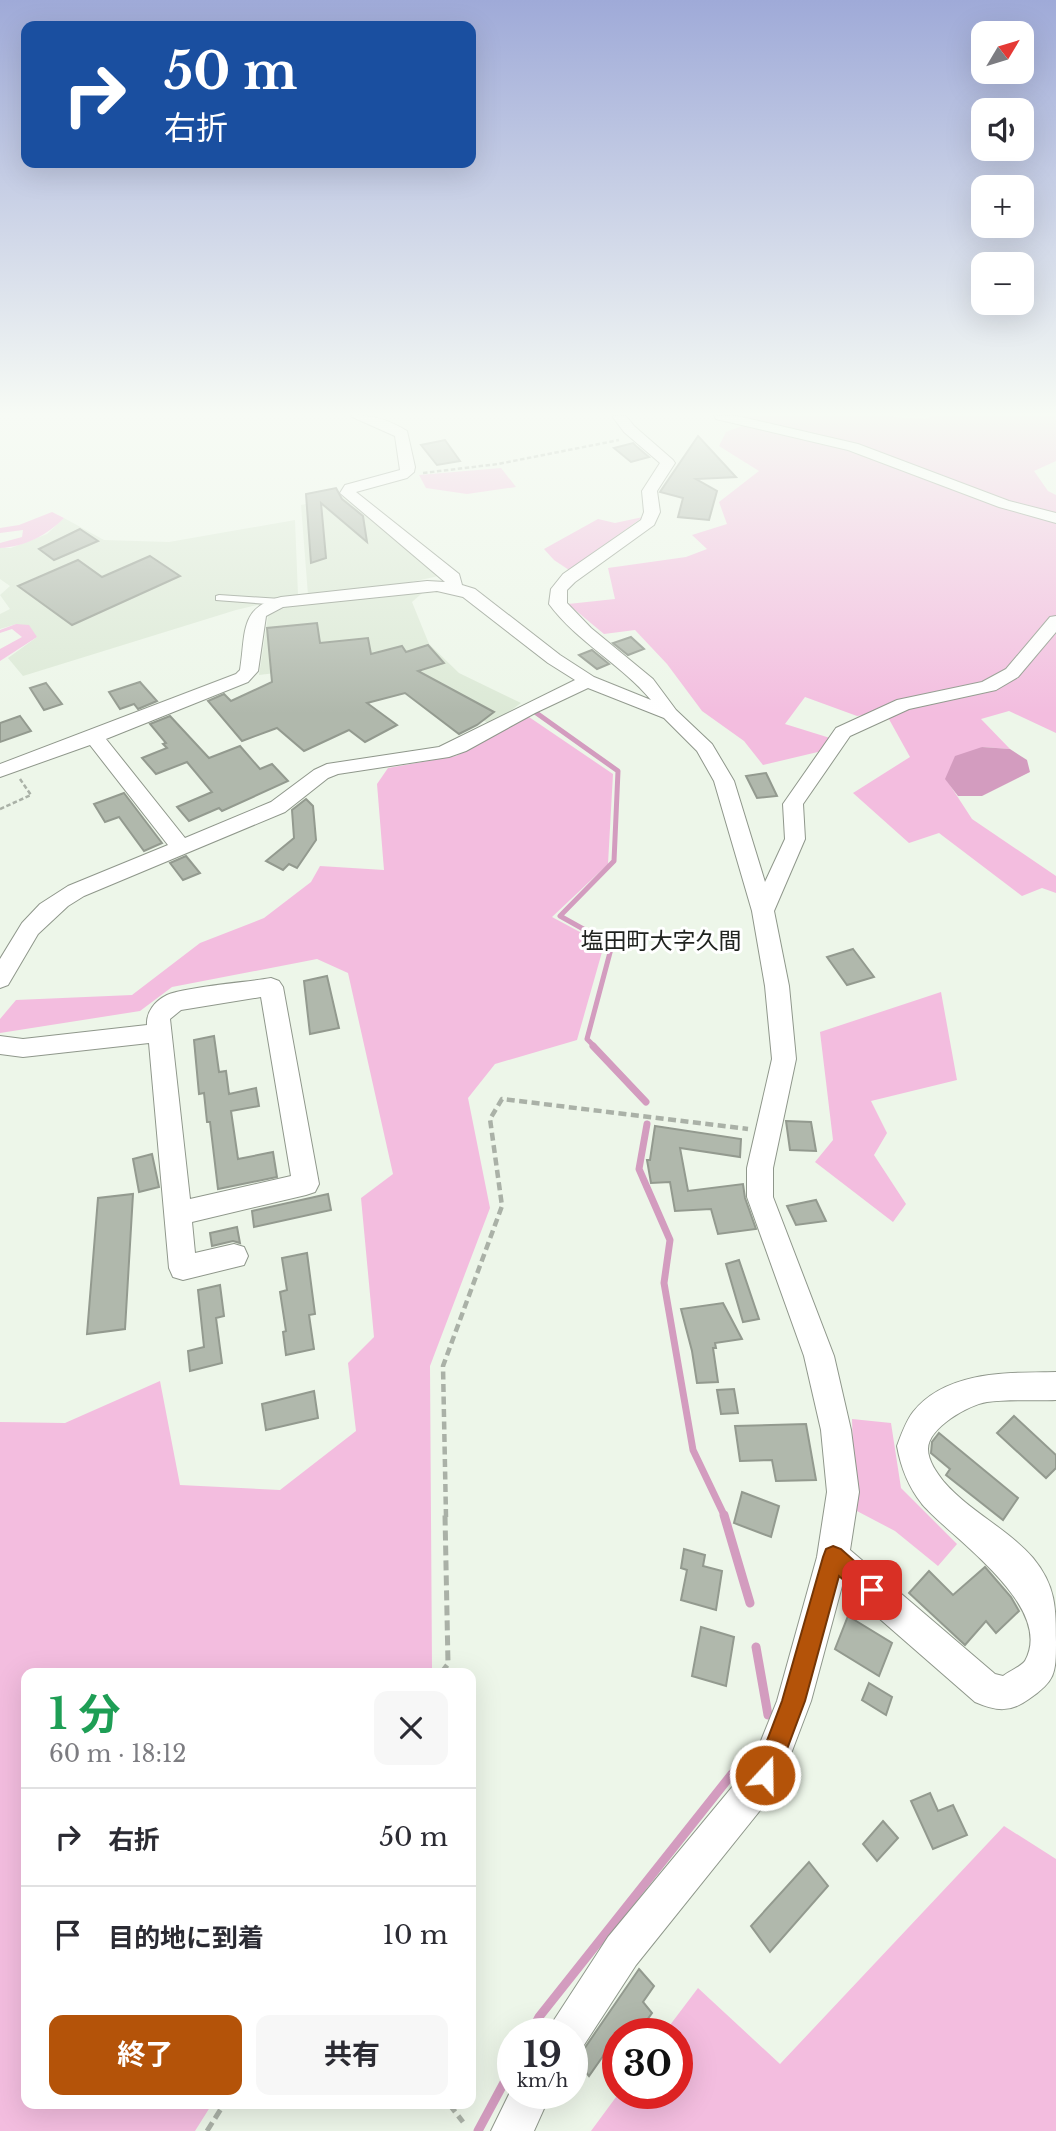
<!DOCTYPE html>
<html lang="ja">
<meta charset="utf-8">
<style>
body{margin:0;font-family:"Libre Baskerville","Noto Sans JP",serif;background:#f7f7f7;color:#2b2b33;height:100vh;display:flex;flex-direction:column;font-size:26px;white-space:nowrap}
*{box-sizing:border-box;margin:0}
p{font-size:23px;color:#7c7c81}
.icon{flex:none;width:38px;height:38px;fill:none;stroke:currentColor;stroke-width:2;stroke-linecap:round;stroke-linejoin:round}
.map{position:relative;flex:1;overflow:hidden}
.sheet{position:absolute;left:21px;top:1668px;width:455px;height:441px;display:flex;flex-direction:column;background:#fff;border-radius:14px;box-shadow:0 7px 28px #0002}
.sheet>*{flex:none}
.hud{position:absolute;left:21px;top:21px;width:455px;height:147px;border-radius:14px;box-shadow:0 7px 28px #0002;background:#1a4fa0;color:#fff;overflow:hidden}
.needle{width:46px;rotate:52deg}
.controls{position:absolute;left:971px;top:21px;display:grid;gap:14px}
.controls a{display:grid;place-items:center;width:63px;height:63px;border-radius:14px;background:#fff;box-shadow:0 7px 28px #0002;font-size:35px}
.speed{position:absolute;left:497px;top:2018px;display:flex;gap:14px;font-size:35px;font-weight:700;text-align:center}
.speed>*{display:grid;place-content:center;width:91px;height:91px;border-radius:50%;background:#fff;box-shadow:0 7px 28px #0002;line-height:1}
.speed small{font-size:18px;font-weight:400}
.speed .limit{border:10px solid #d22;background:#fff;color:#111}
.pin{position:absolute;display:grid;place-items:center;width:60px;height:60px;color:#fff;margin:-30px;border-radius:14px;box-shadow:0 4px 10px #0006}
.me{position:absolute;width:77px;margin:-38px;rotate:21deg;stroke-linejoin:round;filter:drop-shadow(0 0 5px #0008)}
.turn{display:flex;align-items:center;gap:24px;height:147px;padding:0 28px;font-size:32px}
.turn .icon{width:91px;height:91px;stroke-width:2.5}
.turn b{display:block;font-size:49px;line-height:60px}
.round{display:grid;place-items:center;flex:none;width:74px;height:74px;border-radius:14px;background:#f7f7f7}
.summary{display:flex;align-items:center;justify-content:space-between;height:119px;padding:0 28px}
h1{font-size:42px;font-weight:700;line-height:52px;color:#1e9e55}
.action{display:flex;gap:14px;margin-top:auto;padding:14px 28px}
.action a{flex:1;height:80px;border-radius:14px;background:#b45309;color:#fff;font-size:28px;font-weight:700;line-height:80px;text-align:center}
.action a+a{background:#f7f7f7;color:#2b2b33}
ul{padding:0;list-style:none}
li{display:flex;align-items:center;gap:21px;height:98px;padding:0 28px;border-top:2px solid #e1e1e2}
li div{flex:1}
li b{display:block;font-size:26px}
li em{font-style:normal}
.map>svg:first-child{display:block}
</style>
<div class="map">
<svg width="1056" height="2131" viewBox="0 0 1056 2131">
<rect width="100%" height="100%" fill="#edf6e9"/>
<g fill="#dce9d6">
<polygon points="346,496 443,575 384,588 308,595 301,505"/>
<polygon points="64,518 104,540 169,542 295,520 298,595 236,610 23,676 8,658 37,637 16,624 0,629 0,614 10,609 0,595 10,586 0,579 0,548 11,548 47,534"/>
<polygon points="428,588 412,602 429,644 459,673 521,703 491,725 435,691 416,667 381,660 259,675 268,616 286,607"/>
</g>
<g fill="#f3bddf">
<polygon points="742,416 880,416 926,419 932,416 1056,416 1056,461 1034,471 1048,491 1056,495 1056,733 1009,711 981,719 1010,749 982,747 946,779 972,819 1056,876 1056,893 1042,888 1022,896 939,833 909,843 853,793 910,757 885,712 857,716 805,697 785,724 830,738 822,751 763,765 744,741 702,711 667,664 635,630 604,634 568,604 615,599 608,568 686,557 707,549 692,535 727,524 719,502 759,471 719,446 726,432 756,421"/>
<polygon points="501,468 516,487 467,494 426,488 419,475"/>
<path d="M52 512 64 518C47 535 25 547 0 548V543L22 537 23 530 0 533V528L19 525Z"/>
<polygon points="643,517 569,570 554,560 544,549 598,519 615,523"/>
<polygon points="16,624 29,625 37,637 0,661 0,649 22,637 12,629 0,633 0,630"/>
<polygon points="529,717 613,774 608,864 552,917 604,945 577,1040 495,1064 468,1098 490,1208 430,1366 432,1668 428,1673 26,1673 26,2104 212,2104 195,2131 0,2131 0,1422 65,1423 160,1381 180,1485 280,1490 356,1431 348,1363 374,1337 361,1198 393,1174 348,973 317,959 172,987 140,1011 0,1033 0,1019 16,1000 132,995 200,943 264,918 311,882 320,866 384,870 377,784 388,768 456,756"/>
<polygon points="941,992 957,1080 871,1101 887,1133 874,1155 906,1204 893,1222 815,1162 833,1140 820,1032"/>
<polygon points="852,1419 891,1423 901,1488 957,1544 938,1566 895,1531 855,1510"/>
<polygon points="1004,1826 1056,1859 1056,2131 591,2131 619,2093 677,2093 677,2034 664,2033 698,1988 780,2064"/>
</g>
<polygon fill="#d39cbf" points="982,747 1010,749 1027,760 1030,772 982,796 958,796 945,779 955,756"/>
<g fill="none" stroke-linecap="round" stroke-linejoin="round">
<polyline stroke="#d39cbf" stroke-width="5" points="535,712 618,771 614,861 560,916 612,945 587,1039 595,1047"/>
<g stroke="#d39cbf" stroke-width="7">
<polyline points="593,1046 646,1102"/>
<polyline points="647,1124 639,1169 670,1240 664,1283 693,1450 725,1517"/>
</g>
<g stroke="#d39cbf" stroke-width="9">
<polyline points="724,1515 750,1603"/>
<polyline points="756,1647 768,1715"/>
<polyline points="530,2034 539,2017 747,1755"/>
<polyline points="478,2131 513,2066"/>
</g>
</g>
<g fill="#b0b8ac" stroke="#939a8f" stroke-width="2">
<polygon points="698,436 736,477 696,479 717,491 709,520 678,517 683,498 660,492"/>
<polygon points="445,440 460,461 437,465 421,445"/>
<polygon points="633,443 636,446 649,457 631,462 614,448"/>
<polygon points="336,488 342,499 363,516 367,542 321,503 326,558 311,563 306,494"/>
<polygon points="80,529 98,541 54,560 39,549"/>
<polygon points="150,556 180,576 72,625 18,586 78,560 102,577"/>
<polygon points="317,623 320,643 368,638 371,654 402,646 406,652 428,645 444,663 418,671 494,712 477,725 459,734 405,693 367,703 397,725 365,742 349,730 304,751 277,728 242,741 208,701 224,694 231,701 272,682 267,628"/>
<polygon points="631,637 644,649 628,655 613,643"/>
<polygon points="592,650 598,655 609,664 597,669 579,655"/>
<polygon points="140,682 157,701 138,709 134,704 120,709 109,692"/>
<polygon points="46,683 62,704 44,710 30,688"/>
<polygon points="20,716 31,731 0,742 0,723"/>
<polygon points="170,716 209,758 240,746 260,769 272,764 288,781 222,811 219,808 189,821 177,807 212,792 187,762 156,774 142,758 167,748 163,744 166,743 150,724"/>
<polygon points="766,773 777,796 757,798 746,776"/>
<polygon points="124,793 162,843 144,851 119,817 105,822 94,804"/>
<polygon points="306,799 313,806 316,840 297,868 289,864 283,870 266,861 294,838 292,810"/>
<polygon points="186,856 200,873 183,880 170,863"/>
<polygon points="853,949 874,977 847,985 827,957"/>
<polygon points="327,976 339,1028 310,1034 304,981"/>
<polygon points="214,1036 219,1072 226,1071 229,1094 256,1088 259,1106 231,1111 238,1159 273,1152 277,1177 218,1189 210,1122 207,1122 204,1093 199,1094 194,1040"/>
<polygon points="786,1121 811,1122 816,1151 790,1150"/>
<polygon points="655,1126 741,1139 740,1157 680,1148 688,1191 743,1184 745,1198 756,1229 718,1234 711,1209 675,1211 670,1182 651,1183 647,1160 650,1160"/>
<polygon points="152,1154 159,1187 139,1192 133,1159"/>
<polygon points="133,1194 125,1329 87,1334 98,1198"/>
<polygon points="328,1194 331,1210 254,1227 252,1211"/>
<polygon points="816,1200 826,1221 796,1225 787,1206"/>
<polygon points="237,1227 240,1243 233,1241 212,1246 210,1233"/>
<polygon points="307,1253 315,1314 309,1315 314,1349 286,1355 283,1332 286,1331 280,1292 287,1290 282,1258"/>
<polygon points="739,1260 759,1319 743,1322 726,1264"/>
<polygon points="220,1285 224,1316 216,1318 222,1363 190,1371 188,1351 204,1347 198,1290"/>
<polygon points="723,1303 742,1339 715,1343 716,1348 713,1348 718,1382 697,1383 692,1351 681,1309"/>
<polygon points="734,1389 738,1413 721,1414 717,1390"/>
<polygon points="314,1391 318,1418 266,1430 262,1404"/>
<polygon points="1014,1416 1056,1455 1056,1468 1046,1478 997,1433"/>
<polygon points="806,1424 816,1480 776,1481 772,1460 740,1461 735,1426"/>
<polygon points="939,1433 1018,1498 1003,1520 946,1475 950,1469 931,1453 932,1442"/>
<polygon points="742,1492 779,1506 771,1537 734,1523"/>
<polygon points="684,1549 705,1555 703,1566 722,1571 716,1610 681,1600 687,1570 681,1568"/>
<polygon points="985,1567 1011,1597 1019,1611 996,1633 986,1621 965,1645 909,1593 929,1571 953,1595"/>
<polygon points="848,1616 892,1643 879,1676 835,1649"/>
<polygon points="701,1627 734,1637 726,1686 692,1676"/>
<polygon points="869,1683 892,1697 886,1715 862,1700"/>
<polygon points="930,1793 938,1811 953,1805 967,1835 933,1849 911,1801"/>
<polygon points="883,1821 898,1838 877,1861 863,1844"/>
<polygon points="809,1862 828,1886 770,1952 751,1926"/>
<polygon points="639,1969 654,1986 643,2002 652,2013 637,2034 618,2034 618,2060 608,2049 589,2076 573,2057 584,2049"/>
</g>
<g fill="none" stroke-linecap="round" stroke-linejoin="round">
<g stroke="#8f978b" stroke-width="2">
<polygon id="lane" points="219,595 281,599 285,602 281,605 216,600 216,596"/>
</g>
<g stroke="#8f978b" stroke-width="2">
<g id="street">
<path d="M350 416C371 414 389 420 407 431L415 467 414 472 407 478 356 492 459 574 462 585 475 589 560 655 594 677 651 700C621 664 577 642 549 604L551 589 563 574 641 520 644 512 642 491 660 463 624 432 612 416H626L634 426 673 460 675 463 657 491 660 512 654 525 575 582 567 590V603L591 628 653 679 676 710 712 744 734 781 765 882 785 839 783 804 836 728 897 700 982 682 1006 669 1050 617 1056 616V632L1018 677 996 690 909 709 850 736 803 804 805 839 774 911 789 986 796 1059 773 1168V1197L834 1356 851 1430 859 1492 850 1550 995 1674 1003 1676C1010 1671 1020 1667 1025 1661 1056 1606 950 1537 922 1504 908 1486 901 1468 897 1446 901 1435 906 1421 913 1412 947 1370 1008 1373 1056 1372V1400C1033 1401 1009 1399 987 1402 968 1405 928 1428 928 1449 928 1461 937 1473 944 1482 969 1511 1008 1529 1033 1558 1056 1586 1056 1608 1056 1642 1056 1674 1055 1681 1029 1699 1010 1713 996 1711 975 1702L842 1586 811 1701 778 1788 636 1965 582 2048 572 2052V2034H548L554 2020 608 1937 752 1763 777 1701 817 1557 827 1492 821 1430 804 1356 747 1197V1168L772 1059 765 986 752 911 714 781 697 751 664 718 588 688 535 713 466 751 449 757 338 774 328 778 285 812 84 896 68 906 38 934 8 985 0 988V959L22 923 40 904 68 886 168 845 90 745 0 777V764L236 674 240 670C246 633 239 607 281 597L427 581 445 582 340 493 345 485 400 470 395 436ZM437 591 463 597 548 663 575 680 439 747 327 764 314 770 271 802 185 838 106 739 248 682 258 671 266 616 283 607Z"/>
<polygon points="714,416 737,416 858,444 1009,501 1056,513 1056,523 999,507 848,450 716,419"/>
<path d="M271 978 279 981 283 987 319 1184 315 1192 306 1195 192 1222 195 1253 234 1244 244 1247 248 1256 244 1265 183 1280 173 1277 169 1268 149 1043 23 1057 0 1054V1036L23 1039 147 1025C146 1012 155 1001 167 995 185 987 248 982 271 978ZM261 997 291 1176 190 1199 170 1019 181 1010Z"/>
<polygon points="513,2086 513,2093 551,2093 534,2131 491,2131"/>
</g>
</g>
<g stroke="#aab1a7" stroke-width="2.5" stroke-dasharray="4.5 2.5" stroke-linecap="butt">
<polyline points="423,473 498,464 619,440"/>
<polyline points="0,809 31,795 20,779"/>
</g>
<polyline stroke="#aab1a7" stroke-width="4.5" stroke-dasharray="8 4.5" stroke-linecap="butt" points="446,1517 443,1366 502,1206 490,1119 502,1099 748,1129"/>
<g stroke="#aab1a7" stroke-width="5" stroke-dasharray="10 5" stroke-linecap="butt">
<polyline points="441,1673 448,1664 445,1515"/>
<polyline points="449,2104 463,2122"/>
<polyline points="207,2131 224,2104"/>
</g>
<use href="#lane" fill="#fff" fill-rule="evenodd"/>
<use href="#street" fill="#fff" fill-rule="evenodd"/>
</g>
<linearGradient id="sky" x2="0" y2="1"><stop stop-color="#9faad8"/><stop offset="0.58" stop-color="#f7fbf5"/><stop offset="1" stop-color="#f7fbf5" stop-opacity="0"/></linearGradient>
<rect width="1056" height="714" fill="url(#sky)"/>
<polygon fill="#b45309" stroke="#753606" stroke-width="2" points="833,1546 841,1549 879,1583 882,1590 879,1598 872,1601 864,1598 839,1576 805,1701 774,1784 765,1787 757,1784 754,1775 782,1701 823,1557 826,1549"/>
<g text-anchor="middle" stroke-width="6" stroke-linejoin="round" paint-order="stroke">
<g font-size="23" fill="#20231f" stroke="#fff">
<text x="661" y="949">塩田町大字久間</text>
</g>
</g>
</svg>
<div class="controls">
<a><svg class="needle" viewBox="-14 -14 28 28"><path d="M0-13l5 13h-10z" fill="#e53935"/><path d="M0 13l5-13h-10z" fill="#7c7c81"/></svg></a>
<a><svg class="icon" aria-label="sound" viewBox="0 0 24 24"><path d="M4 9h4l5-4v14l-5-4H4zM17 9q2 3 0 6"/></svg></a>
<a>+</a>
<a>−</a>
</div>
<div class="speed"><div>19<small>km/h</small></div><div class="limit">30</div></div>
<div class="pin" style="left:872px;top:1590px;background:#d93025"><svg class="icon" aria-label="arrive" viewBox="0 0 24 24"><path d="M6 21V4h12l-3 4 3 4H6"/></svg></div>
<svg class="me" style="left:765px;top:1775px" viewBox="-20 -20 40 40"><circle r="17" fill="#b45309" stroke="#fff" stroke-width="3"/><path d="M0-11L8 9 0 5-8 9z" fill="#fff"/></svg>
<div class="hud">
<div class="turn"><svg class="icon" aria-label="right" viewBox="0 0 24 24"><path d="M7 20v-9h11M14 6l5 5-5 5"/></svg><div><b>50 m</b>右折</div></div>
</div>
<section class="sheet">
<div class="summary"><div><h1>1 分</h1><p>60 m · 18:12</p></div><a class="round"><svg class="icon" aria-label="close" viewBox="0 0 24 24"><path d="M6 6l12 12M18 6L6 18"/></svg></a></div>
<ul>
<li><svg class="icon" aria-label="right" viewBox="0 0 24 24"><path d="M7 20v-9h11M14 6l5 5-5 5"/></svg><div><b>右折</b></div><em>50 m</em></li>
<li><svg class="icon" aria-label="arrive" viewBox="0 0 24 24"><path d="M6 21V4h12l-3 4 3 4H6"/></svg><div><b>目的地に到着</b></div><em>10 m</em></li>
</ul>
<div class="action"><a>終了</a><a>共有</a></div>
</section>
</div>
